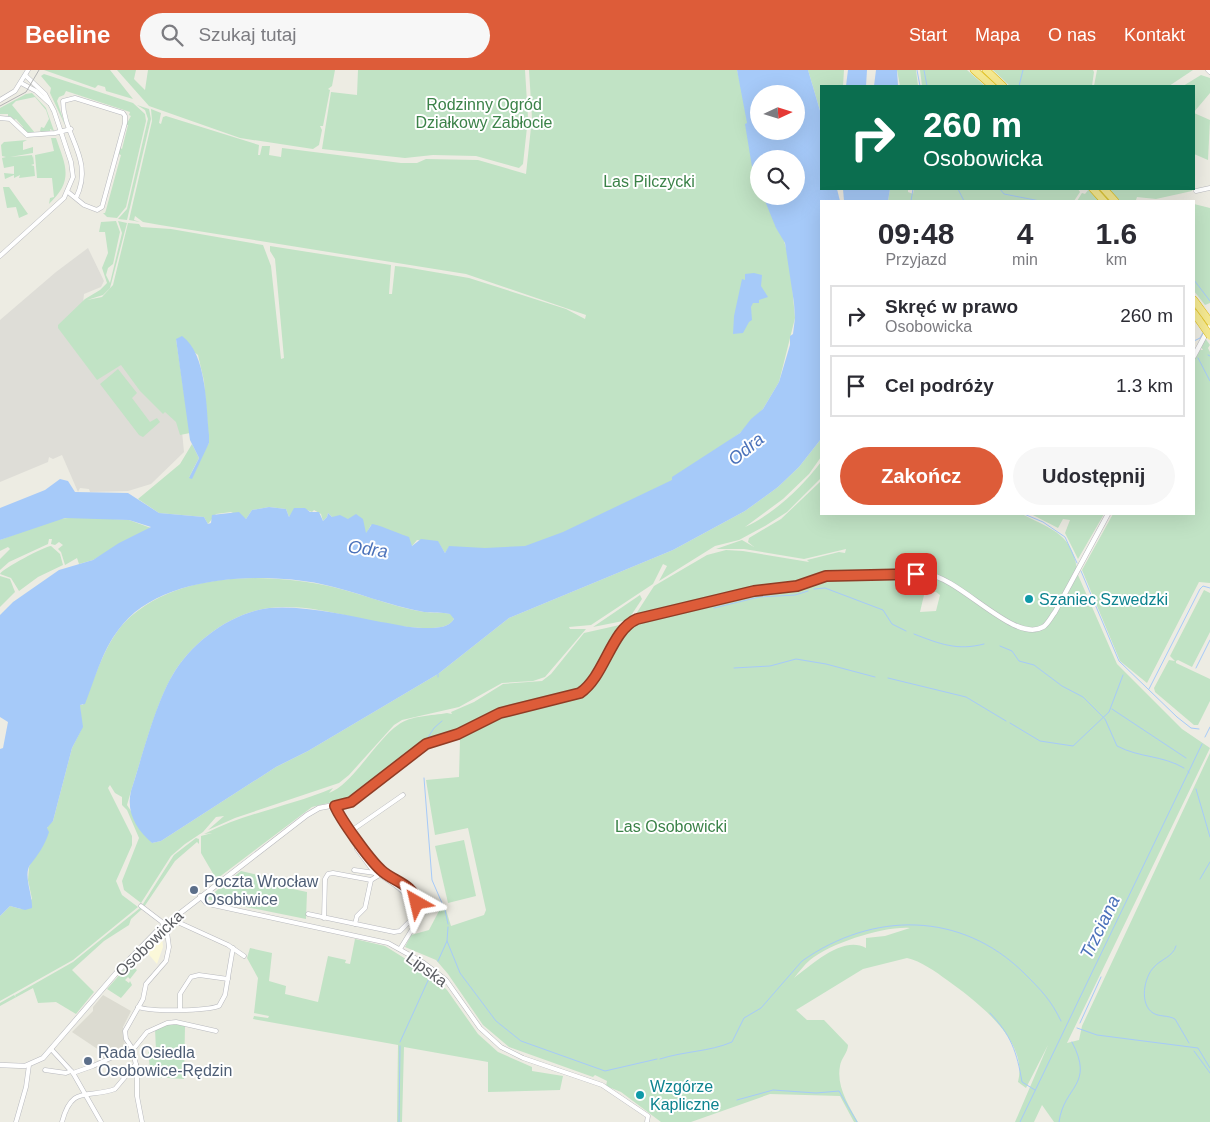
<!DOCTYPE html>
<html lang="pl">
<meta charset="utf-8">
<style>
body{margin:0;font-family:Helvetica,sans-serif;background:#f7f7f7;color:#2b2b33;height:100vh;display:flex;flex-direction:column;font-size:19px;white-space:nowrap}
*{box-sizing:border-box;margin:0}
p{font-size:16px;color:#7c7c81}
.icon{flex:none;width:28px;height:28px;fill:none;stroke:currentColor;stroke-width:2;stroke-linecap:round;stroke-linejoin:round}
.map{position:relative;flex:1;overflow:hidden}
.panel{position:absolute;left:820px;top:130px;width:375px;height:315px;display:flex;flex-direction:column;background:#fff;border-radius:0px;box-shadow:0 5px 20px #0002}
.panel>*{flex:none}
.top-card{position:absolute;left:820px;top:15px;width:375px;height:105px;border-radius:0px;box-shadow:0 5px 20px #0002;background:#0b6e4f;color:#fff;overflow:hidden}
.needle{width:32px;rotate:86deg}
.buttons{position:absolute;left:750px;top:15px;display:grid;gap:10px}
.buttons a{display:grid;place-items:center;width:55px;height:55px;border-radius:50%;background:#fff;box-shadow:0 5px 20px #0002;font-size:25px}
.pin{position:absolute;display:grid;place-items:center;width:42px;height:42px;color:#fff;margin:-21px;border-radius:10px;box-shadow:0 2px 8px #0006}
.me{position:absolute;width:55px;margin:-28px;rotate:323deg;stroke-linejoin:round;filter:drop-shadow(0 0 4px #0008)}
.turn{display:flex;align-items:center;gap:18px;height:105px;padding:0 20px;font-size:22px}
.turn .icon{width:65px;height:65px;stroke-width:2.5}
.turn b{display:block;font-size:35px;line-height:42px}
.eta{display:flex;justify-content:space-evenly;align-items:center;height:85px;text-align:center}
.eta b{font-size:30px;font-weight:700;line-height:35px}
.cta{display:flex;gap:10px;margin-top:auto;padding:10px 20px}
.cta a{flex:1;height:58px;border-radius:30px;background:#dd5c39;color:#fff;font-size:20px;font-weight:700;line-height:58px;text-align:center}
.cta a+a{background:#f7f7f7;color:#2b2b33}
ul{padding:0;list-style:none}
li{display:flex;align-items:center;gap:15px;height:62px;margin:0 10px 8px;padding:0 10px;border:2px solid #e1e1e2;border-radius:0px}
li div{flex:1}
li b{display:block;font-size:19px}
li em{font-style:normal}
header{display:flex;align-items:center;gap:30px;box-sizing:border-box;height:70px;padding:0 25px;background:#dd5c39;color:#fff}
header strong{font-size:24px}
nav{display:flex;gap:28px;margin-inline-start:auto;font-size:18px}
.search{width:350px;height:45px;background:#f7f7f7;display:flex;align-items:center;gap:12px;box-sizing:border-box;padding:0 18px;border-radius:28px;color:#7c7c81;font-size:19px}
.map>svg:first-child{display:block}
</style>
<header>
<strong>Beeline</strong>
<div class="search"><svg class="icon" aria-label="search" viewBox="0 0 24 24"><circle cx="10" cy="10" r="6"/><path d="M15 15l6 6"/></svg>Szukaj tutaj</div>
<nav><a>Start</a><a>Mapa</a><a>O nas</a><a>Kontakt</a></nav>
</header>
<div class="map">
<svg width="1210" height="1052" viewBox="0 0 1210 1052">
<rect width="100%" height="100%" fill="#edece3"/>
<polygon fill="#fbf8d9" points="157,866 162,867 163,877 157,894 144,879"/>
<polygon fill="#deddd7" points="88,178 104,211 101,217 84,224 82,242 181,351 184,382 151,414 128,421 90,422 89,419 80,418 78,422 62,385 53,389 49,387 48,392 0,412 0,250 56,202"/>
<polygon fill="#dcdbd1" points="103,925 131,941 123,957 125,977 104,989 99,980 72,962 93,941 93,937"/>
<g fill="#c1e3c5" fill-rule="evenodd">
<polygon points="44,0 110,0 133,29 106,21 105,17 98,15 95,18"/>
<polygon points="117,0 136,0 134,9 145,20 148,0 335,0 332,16 328,19 330,20 323,56 320,56 322,60 319,75 313,79 240,68 149,36"/>
<polygon points="358,0 525,0 528,48 523,94 519,98 476,86 433,85 405,88 322,79 331,22 357,25"/>
<polygon points="529,0 737,0 759,89 759,126 772,126 790,193 795,248 779,312 763,339 750,353 740,363 670,413 581,456 526,477 493,480 449,477 445,483 438,472 417,470 412,476 371,455 366,464 348,449 332,447 328,443 327,447 323,451 321,444 314,440 312,442 307,440 292,443 289,447 286,439 269,437 252,440 246,449 231,442 216,444 208,454 204,447 159,443 138,429 180,394 192,374 199,388 189,407 209,373 204,311 198,285 176,269 190,363 180,365 176,352 165,342 163,344 140,321 121,295 97,310 58,258 58,255 85,229 100,220 107,213 102,198 108,183 105,162 99,162 101,152 116,151 120,162 113,194 108,198 106,205 110,213 122,163 118,151 127,153 110,218 103,225 87,230 102,227 113,215 128,153 139,154 141,157 171,159 263,175 271,196 281,289 284,288 275,189 270,181 270,176 391,195 389,224 392,224 395,196 405,197 469,208 566,239 585,249 586,245 466,204 160,155 143,152 135,146 134,150 140,152 129,150 152,51 151,39 161,43 159,53 161,54 163,47 166,46 259,75 258,85 260,85 262,76 270,76 269,85 281,87 282,78 401,93 417,93 426,89 478,90 526,104 532,48"/>
<polygon points="808,0 844,0 843,16 821,16 821,44"/>
<polygon points="897,0 916,0 918,16 900,16"/>
<polygon points="920,0 967,0 985,16 922,16"/>
<polygon points="993,0 1093,0 1094,2 1092,16 1010,16"/>
<polygon points="1097,0 1193,0 1169,16 1094,16"/>
<polygon points="44,4 133,33 145,44 146,51 126,137 117,148 107,147 103,143 105,143 106,140 121,85 118,84 120,78 122,79 128,55 126,55 131,46 129,45 130,42 66,21 64,25 59,27 57,31 65,55 50,23 51,18 41,6"/>
<polygon points="1201,5 1210,8 1210,23 1194,42 1194,16 1183,16"/>
<polygon points="32,23 46,38 54,61 50,59 50,62 43,63 40,61 41,57 44,58 49,49 46,40 35,27 16,31 12,35 35,63 28,64 22,59 23,57 16,49 14,50 10,46 8,47 8,44 0,44 0,38 26,24"/>
<polygon points="137,35 149,39 151,49 127,150 118,149 127,139 148,49 145,40"/>
<polygon points="1194,43 1210,50 1208,90 1194,84"/>
<path d="M51 68H56C66 97 74 110 49 134L50 128 54 127 52 108H37L35 85 54 81Z"/>
<polygon points="27,70 23,72 23,80 33,77 33,83 10,87 32,85 32,88 33,85 34,94 31,95 34,96 35,106 19,108 20,105 14,108 14,105 5,109 4,103 14,104 14,96 4,98 2,88 6,87 2,86 1,75 4,72"/>
<polygon points="3,117 9,117 28,144 19,148 16,137 7,138"/>
<polygon points="890,119 908,119 908,122 913,124 914,119 1078,119 1080,122 1074,131 888,131"/>
<polygon points="1089,119 1193,119 1192,121 1156,129 1137,127 1136,130 1077,131 1082,123 1085,124"/>
<polygon points="1194,134 1210,138 1210,233 1205,235 1194,221"/>
<polygon points="1205,268 1210,275 1208,278 1210,282 1210,513 1199,512 1147,613 1120,591 1082,500 1113,444 1194,444 1194,289 1200,280 1203,280 1201,277"/>
<polygon points="118,299 137,323 132,328 150,352 157,348 160,352 143,367 139,365 100,314"/>
<path d="M821 369V387L809 404 783 429 745 457C775 443 801 418 821 392V408L787 442 765 456 739 470 715 476 659 511 667 496 663 494 653 514 591 555 569 557 570 559H586L545 607 533 611 502 613 459 637 402 650 394 655 349 705 339 713 235 748 208 760 224 746 216 747 203 762 185 774 171 786 141 833 124 820 122 811 139 768 127 740 122 735V727L115 723 110 715 108 718 132 766V775L116 811 122 825 138 837 73 890 0 931V846L10 836 21 839 32 829 28 810 29 797 49 754 53 751 72 678 81 660 80 635H83C95 608 105 573 125 552 176 501 267 502 333 517 363 524 393 537 424 542 433 543 442 542 451 544L454 549C448 559 433 558 423 558 371 557 321 532 269 538 230 543 191 573 172 606 155 636 142 687 131 721L127 735 152 773 161 771 276 697 308 681 438 604 509 548 673 480 745 441 778 417 799 397Z"/>
<path d="M821 411V444H1022C1054 461 1073 463 1078 505L1117 594 1182 659 1210 678 1067 973 1079 970 1082 956 1210 683V1052H1054L1042 1035 1034 1052H1015L1048 975 1026 1018 1018 1012C1029 970 976 931 947 910 936 902 921 891 907 888L863 899 796 940 807 950H824L848 975C848 983 841 988 840 996 836 1016 849 1036 858 1052H854L840 1026 770 1024 691 1052H661L621 1022 606 1016 607 1011 595 1005 593 1007 509 977 483 955 448 904 436 890 405 877 411 865 429 860 440 839 446 840 451 856 484 845 486 840 468 758 435 765 426 710 459 707 460 670 455 661 423 671 349 728 312 737 218 808 215 807 201 783V766L212 763 204 764C245 743 291 736 333 718L329 723C352 715 376 670 398 655 411 645 432 646 447 643L452 644 451 642 474 632 503 614 542 611 551 604 584 563 624 554 634 547 654 516 707 485 726 480 743 481 809 492 807 490 839 482 845 483 846 479 804 489 744 479H716L742 470 754 477 748 472 749 468 781 449ZM928 521 936 522 940 525 936 541 920 542 924 525ZM910 858 885 866 866 868V878C842 865 811 896 794 908 799 902 804 895 810 890 831 873 884 856 910 858Z"/>
<polygon points="1031,444 1104,444 1078,489 1065,463 1070,450 1063,449 1058,458"/>
<polygon points="81,447 129,450 151,458 93,490 79,494 77,488 65,495 61,482 58,479 63,475 59,472 55,475 51,474 52,469 49,469 48,474 9,492 0,500 0,489 10,479 8,477 0,481 0,470 55,449"/>
<path d="M51 476 60 484 63 495 38 507 19 521 11 508 0 504C2 499 45 476 51 476Z"/>
<polygon points="0,506 10,509 15,522 0,537"/>
<polygon points="1204,520 1210,523 1210,562 1192,597 1178,590 1176,591 1176,593 1210,609 1210,631 1198,655 1194,655 1155,622 1154,618 1169,590 1175,591 1170,586"/>
<polygon points="640,525 642,529 628,550 593,557"/>
<polygon points="196,768 199,769 199,774 197,772 175,791 144,837 143,834 174,785"/>
<polygon points="464,770 476,826 448,833 435,776"/>
<polygon points="241,801 288,812 288,818 307,822 306,849 206,829"/>
<polygon points="140,838 142,839 131,849 129,855 104,871 72,900 94,922 76,944 56,932 38,933 33,918 0,936 0,933 14,925 16,927 15,925 73,892"/>
<polygon points="355,869 385,876 433,906 447,920 478,964 498,982 532,997 532,1001 563,1006 560,1020 488,1022 488,992 404,977 402,1052 397,1052 398,975 253,949 254,946 268,948 269,946 254,943 258,908 247,888 250,878 272,883 269,911 286,916 285,924 318,932 328,886 346,890 345,893 350,894"/>
<polygon points="129,894 137,900 130,909 128,907 125,910 129,913 130,911 132,915 121,928 107,919"/>
<polygon points="174,953 185,956 184,1009 151,1007 148,982 156,980 155,959"/>
</g>
<g fill="#a6caf9" fill-rule="evenodd">
<path d="M737 0H808L821 44V119H837L840 131H821V369L799 397 778 417 745 441 673 480 509 548 438 604 308 681 276 697 161 771 152 773C136 759 126 742 131 721 142 687 155 635 172 606 191 573 230 543 269 538 302 535 348 545 381 552 395 554 409 558 423 558 433 558 448 559 454 549L450 544C442 542 433 543 424 542 389 536 355 521 321 514 262 502 165 505 123 554 103 577 96 606 85 634L80 635 83 657 72 678 53 751 47 758 49 762C45 775 38 785 30 795 23 805 33 826 32 838L25 840 10 836 0 846V679L3 678 8 652 0 647V545L13 532 59 500 93 490 119 473 151 457 129 450 65 448 0 470V438L45 420 60 409 68 411 75 422 128 423 159 443 204 447 208 454 211 453 212 445 239 442 246 449 252 440 269 437 286 439 289 447 294 438H305L310 442H319L323 451 327 447 328 443 332 447 340 445 348 449 356 444 363 449 366 463 372 454C380 455 399 464 409 467L412 476 421 469 438 471 445 483 449 476 485 478 525 476 563 462 672 410V407L740 363 751 349 763 339 779 312 790 275V266L793 264 795 248 794 233 785 173 776 158 763 126H796V89H759V119L753 103 745 54 747 53ZM759 24H796V61H759Z"/>
<polygon points="848,0 867,0 866,16 846,16"/>
<polygon points="876,0 897,0 898,16 874,16"/>
<polygon points="843,119 890,119 888,131 844,131"/>
<polygon points="754,203 762,205 761,216 768,227 759,230 759,233 753,233 751,237 752,250 749,252 743,263 733,264 734,246 742,209 745,210 745,204"/>
<path d="M182 266C207 284 206 336 209 365V373L192 409 189 408 199 388 190 370 176 269Z"/>
</g>
<g fill="none" stroke-linecap="round" stroke-linejoin="round">
<g stroke="#a6caf9" stroke-width="1">
<polyline points="917,0 920,16"/>
<polyline points="924,0 927,16"/>
<polyline points="1019,16 1023,0"/>
<polyline points="958,119 964,131"/>
<polyline points="1000,119 1004,124 1040,131"/>
<polyline points="911,131 913,119"/>
<polyline points="1194,210 1210,231"/>
<polyline points="1194,271 1200,268 1204,261"/>
<polyline points="1208,285 1210,286"/>
<polyline points="1198,288 1210,311"/>
<polyline points="1024,444 1043,452 1065,467 1077,493"/>
<polyline points="1081,501 1119,591 1177,647 1191,658 1199,659"/>
<polyline points="814,519 825,518 883,540 892,554 906,561"/>
<polyline points="714,538 759,527 795,525 808,521"/>
<path d="M914 564C940 574 957 581 984 574"/>
<path d="M1000 576 1012 581 1019 591 1034 595 1062 616 1083 627 1105 649 1117 676C1140 688 1162 685 1184 698"/>
<polyline points="734,598 770,596 796,589 826,594 875,607"/>
<polyline points="1196,598 1210,570"/>
<polyline points="438,604 438,607"/>
<polyline points="888,608 966,627 1006,651"/>
<polyline points="1149,619 1200,519 1203,516 1210,518"/>
<polyline points="1112,639 1186,688"/>
<polyline points="1010,653 1040,671 1073,676 1109,642 1123,605"/>
<polyline points="1205,667 1210,657"/>
<polyline points="425,672 434,658 442,651"/>
<polyline points="1188,701 1189,703"/>
<polyline points="424,708 432,810 445,840 448,854"/>
<polyline points="1196,719 1210,767"/>
<polyline points="1200,809 1210,792"/>
<polyline points="448,857 447,871 460,903 496,951 521,971 605,1001 657,989"/>
<path d="M1176 876C1173 887 1161 889 1154 897 1144 907 1139 934 1153 943 1159 947 1168 945 1175 949L1189 973"/>
<polyline points="438,891 447,871"/>
<path d="M990 943C1011 965 1017 982 1022 1012L1035 1020"/>
<polyline points="1080,953 1101,907"/>
<polyline points="1077,958 1097,965 1198,978 1210,998"/>
<polyline points="400,972 431,904"/>
<polyline points="1194,981 1210,1003"/>
<path d="M660 989C684 981 709 982 732 972L744 948 761 938 802 891C873 841 961 841 1024 903 1041 920 1051 930 1061 951"/>
<polyline points="737,1030 773,1020 816,1023 839,1021 857,1052"/>
<polyline points="399,1052 400,976"/>
<polyline points="1020,1052 1202,674"/>
<path d="M1059 1052C1064 1015 1095 1016 1072 972"/>
</g>
<g stroke="#b8b9be" stroke-width="5">
<g id="minor">
<polyline points="1208,0 1210,2"/>
<polyline points="21,13 36,21 49,33"/>
<polyline points="0,30 15,21 28,0"/>
<polyline points="0,48 10,49 27,65 55,63 71,59"/>
<polyline points="1196,121 1210,118"/>
<path d="M68 122 84 135 97 140 102 137 125 53V46L123 43 75 28 63 31C63 66 95 89 76 128"/>
<polyline points="0,186 64,128 73,107 71,92 54,41 45,24 26,6"/>
<polyline points="335,736 381,800 407,817 416,827 416,853 400,879"/>
<polyline points="351,761 403,725"/>
<polyline points="357,779 377,806"/>
<polyline points="354,800 375,803"/>
<polyline points="200,826 206,833 213,835 388,873 424,893 446,910 480,958 501,977 523,988 602,1015 648,1046 647,1052"/>
<polyline points="141,836 162,852 167,862 169,877 166,891 146,914 143,929 125,961 126,969 132,978 137,999 137,1026 142,1052"/>
<path d="M308 844 394 862 400 861 411 850C408 820 404 821 380 805"/>
<polyline points="324,848 325,809 328,804 333,803 371,810 381,804"/>
<polyline points="171,849 228,875 244,886"/>
<polyline points="355,854 357,846 365,838 371,810"/>
<path d="M138 937C151 942 206 941 219 936L225 925 233 878"/>
<polyline points="180,939 180,924 191,907 199,905 228,909"/>
<polyline points="52,980 73,1003 101,1052"/>
<polyline points="45,1000 66,1003 71,1001"/>
<polyline points="73,1003 93,996 135,977 147,962 167,953 176,952 216,961"/>
<polyline points="16,1052 26,1017 29,995"/>
<path d="M62 1052C72 1014 88 1029 115 1019L136 994"/>
</g>
</g>
<g stroke="#b8b9be" stroke-width="5.5">
<g id="tertiary">
<polyline points="1194,286 1210,256"/>
<path d="M0 995 25 996 43 988 118 901 157 861 307 745 319 738 351 732 426 674 459 664 499 643 577 625 584 620 624 558 632 552 754 521 797 516 826 506 926 504C960 507 1014 574 1043 557 1048 554 1051 547 1055 542L1108 444"/>
</g>
</g>
<g stroke="#dfbb10" stroke-width="8">
<g id="motorway">
<polyline points="974,0 992,16"/>
<polyline points="986,0 1003,16"/>
<polyline points="1093,119 1104,131"/>
<polyline points="1104,119 1115,131"/>
<polyline points="1194,230 1210,252"/>
<polyline points="1194,243 1199,250"/>
</g>
</g>
<use href="#minor" stroke="#fff" stroke-width="4"/>
<use href="#tertiary" stroke="#fff" stroke-width="4.5"/>
<use href="#motorway" stroke="#f5e991" stroke-width="7"/>
<polyline stroke="#b3b4b4" stroke-width="1" points="0,36 26,22 39,0"/>
<g stroke="#dfbb10" stroke-width="8" stroke-linecap="butt">
<polyline id="motorway-bridge" points="1199,250 1210,266"/>
</g>
<use href="#motorway-bridge" stroke="#f5e991" stroke-width="7"/>
</g>
<g fill="none" stroke-linecap="round" stroke-linejoin="round">
<g stroke="#903c25" stroke-width="12">
<path id="route" d="M417 833C414 814 392 811 381 800 369 789 341 750 335 736L351 732 426 674 458 664 500 643 580 623C605 606 611 560 637 549L754 521 797 516 826 506 916 504"/>
</g>
<use href="#route" stroke="#dd5c39" stroke-width="9"/>
</g>
<g fill="#0f9aa8" stroke="#fff" stroke-width="2">
<circle cx="1029" cy="529" r="5"/>
<circle cx="640" cy="1025" r="5"/>
</g>
<g fill="#5c6f8a" stroke="#fff" stroke-width="2">
<circle cx="194" cy="820" r="5"/>
<circle cx="88" cy="991" r="5"/>
</g>
<g text-anchor="middle" stroke-width="4" stroke-linejoin="round" paint-order="stroke">
<g font-size="16" fill="#3b8248" stroke="#fff">
<text x="484" y="40">Rodzinny Ogród<tspan x="484" dy="18">Działkowy Zabłocie</tspan></text>
<text x="649" y="117">Las Pilczycki</text>
<text x="671" y="762">Las Osobowicki</text>
</g>
<g font-size="16" fill="#0d838f" stroke="#fff" text-anchor="start">
<text x="1039" y="535">Szaniec Szwedzki</text>
<text x="650" y="1022">Wzgórze<tspan x="650" dy="18">Kapliczne</tspan></text>
</g>
<g font-size="16" fill="#4e5e75" stroke="#fff" text-anchor="start">
<text x="204" y="817">Poczta Wrocław<tspan x="204" dy="18">Osobiwice</tspan></text>
<text x="98" y="988">Rada Osiedla<tspan x="98" dy="18">Osobowice-Rędzin</tspan></text>
</g>
<g font-size="16" fill="#5b5d62" stroke="#fff">
<text transform="translate(149 873) rotate(-44)" y="6">Osobowicka</text>
<text transform="translate(427 899) rotate(36)" y="6">Lipska</text>
</g>
<g font-size="18" font-style="italic" fill="#4b72ba" stroke="#fff">
<text transform="translate(746 379) rotate(-39)" y="6">Odra</text>
<text transform="translate(368 479) rotate(8)" y="6">Odra</text>
<text transform="translate(1100 857) rotate(-64)" y="6">Trzciana</text>
</g>
</g>
</svg>
<div class="buttons">
<a><svg class="needle" viewBox="-14 -14 28 28"><path d="M0-13l5 13h-10z" fill="#e53935"/><path d="M0 13l5-13h-10z" fill="#7c7c81"/></svg></a>
<a><svg class="icon" aria-label="search" viewBox="0 0 24 24"><circle cx="10" cy="10" r="6"/><path d="M15 15l6 6"/></svg></a>
</div>
<div class="pin" style="left:916px;top:504px;background:#d93025"><svg class="icon" aria-label="arrive" viewBox="0 0 24 24"><path d="M6 21V4h12l-3 4 3 4H6"/></svg></div>
<svg class="me" style="left:417px;top:833px" viewBox="-20 -20 40 40"><path d="M0-17L14 15 0 8-14 15z" fill="#dd5c39" stroke="#fff" stroke-width="4"/></svg>
<div class="top-card">
<div class="turn"><svg class="icon" aria-label="right" viewBox="0 0 24 24"><path d="M7 20v-9h11M14 6l5 5-5 5"/></svg><div><b>260 m</b>Osobowicka</div></div>
</div>
<section class="panel">
<div class="eta">
<div><b>09:48</b><p>Przyjazd</p></div>
<div><b>4</b><p>min</p></div>
<div><b>1.6</b><p>km</p></div>
</div>
<ul>
<li><svg class="icon" aria-label="right" viewBox="0 0 24 24"><path d="M7 20v-9h11M14 6l5 5-5 5"/></svg><div><b>Skręć w prawo</b><p>Osobowicka</p></div><em>260 m</em></li>
<li><svg class="icon" aria-label="arrive" viewBox="0 0 24 24"><path d="M6 21V4h12l-3 4 3 4H6"/></svg><div><b>Cel podróży</b></div><em>1.3 km</em></li>
</ul>
<div class="cta"><a>Zakończ</a><a>Udostępnij</a></div>
</section>
</div>
